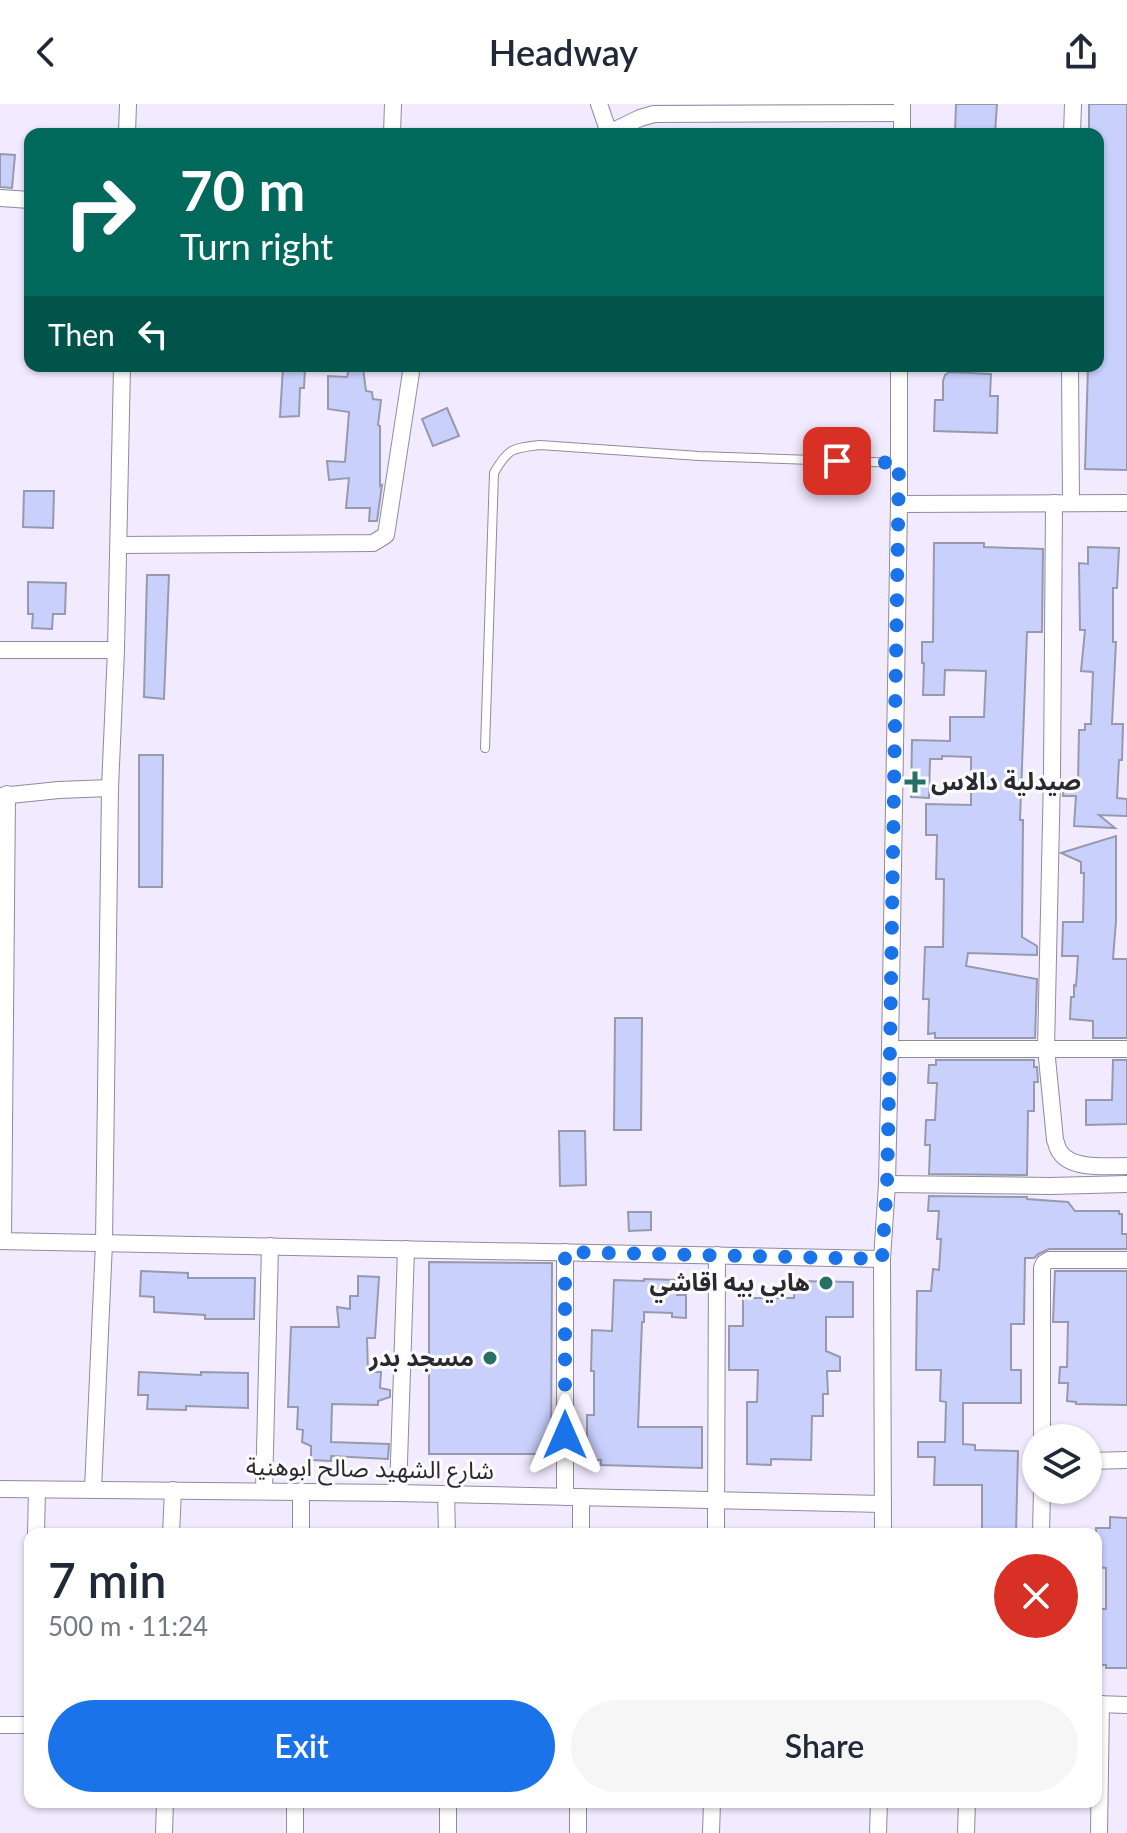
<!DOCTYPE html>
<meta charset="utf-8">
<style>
body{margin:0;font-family:Lato,"Noto Sans Arabic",sans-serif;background:#f6f6f7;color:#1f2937;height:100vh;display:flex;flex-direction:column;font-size:30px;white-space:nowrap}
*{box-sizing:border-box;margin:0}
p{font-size:26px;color:#747a83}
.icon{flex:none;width:44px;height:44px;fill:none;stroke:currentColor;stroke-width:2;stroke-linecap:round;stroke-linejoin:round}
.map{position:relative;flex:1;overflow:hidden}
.details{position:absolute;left:24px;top:1424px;width:1078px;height:280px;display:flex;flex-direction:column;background:#fff;border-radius:16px;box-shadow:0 2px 6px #0004}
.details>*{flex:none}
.hud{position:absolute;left:24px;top:24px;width:1080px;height:244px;border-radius:16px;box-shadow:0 2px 6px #0004;background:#00695c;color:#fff;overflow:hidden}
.buttons{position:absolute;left:1022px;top:1320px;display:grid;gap:16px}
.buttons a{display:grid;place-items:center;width:80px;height:80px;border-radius:50%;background:#fff;box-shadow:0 2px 6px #0004;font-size:40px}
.pin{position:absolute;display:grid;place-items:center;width:68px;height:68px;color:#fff;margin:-34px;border-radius:16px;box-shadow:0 4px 12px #0006}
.me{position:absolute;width:88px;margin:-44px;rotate:0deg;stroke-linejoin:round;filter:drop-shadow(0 0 6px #0008)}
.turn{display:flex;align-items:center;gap:28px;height:168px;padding:0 24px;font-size:36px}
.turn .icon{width:104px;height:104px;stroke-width:2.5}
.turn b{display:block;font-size:56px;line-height:68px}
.then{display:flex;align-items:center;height:76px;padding:0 24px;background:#0003;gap:16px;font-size:30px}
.round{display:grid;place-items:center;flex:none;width:84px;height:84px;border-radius:42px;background:#f6f6f7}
.headline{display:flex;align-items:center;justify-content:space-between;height:136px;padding:0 24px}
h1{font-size:48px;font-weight:600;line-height:60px}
.primary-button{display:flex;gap:16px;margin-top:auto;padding:16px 24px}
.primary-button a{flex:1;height:92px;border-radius:48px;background:#1a73e8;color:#fff;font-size:32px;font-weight:600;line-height:92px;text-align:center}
.primary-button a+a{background:#f6f6f7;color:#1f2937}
header{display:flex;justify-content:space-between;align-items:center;height:104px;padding:0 24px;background:#fff;font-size:36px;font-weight:600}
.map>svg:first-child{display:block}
</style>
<header><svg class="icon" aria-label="back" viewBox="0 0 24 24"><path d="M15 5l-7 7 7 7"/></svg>Headway<svg class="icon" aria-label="share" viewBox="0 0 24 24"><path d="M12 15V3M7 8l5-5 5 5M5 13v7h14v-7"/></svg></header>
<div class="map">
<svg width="1127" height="1729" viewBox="0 0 1127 1729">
<rect width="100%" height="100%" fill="#f2ebff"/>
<g fill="#c9d0fc" stroke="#979aac" stroke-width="2">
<polygon points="956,0 997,0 995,30 955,29"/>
<polygon points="1089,0 1127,0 1127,366 1085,365 1088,262 1098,263 1098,30 1089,30"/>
<polygon points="0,50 15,51 12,84 0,83"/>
<polygon points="283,263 302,263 301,264 305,265 304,284 300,284 299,312 280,313"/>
<polygon points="363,264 366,287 372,288 373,295 381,296 378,321 380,322 380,382 382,381 377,417 369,417 370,404 346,404 349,374 329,376 327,357 345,358 349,308 328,305 328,272 347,273 349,265"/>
<polygon points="949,268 991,270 990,292 998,292 997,329 934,327 935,296 943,296 943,277 945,271"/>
<polygon points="447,304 459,332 433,342 422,315"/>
<polygon points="24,387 54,387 53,424 23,423"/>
<polygon points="934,439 984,439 984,443 1043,445 1042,528 1027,528 1020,716 1023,716 1022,833 1037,842 1037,851 968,849 966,862 1037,875 1035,934 935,934 935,929 928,930 929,895 923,895 925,843 943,843 944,775 936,775 937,731 926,731 926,700 971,701 971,653 942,652 942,655 930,655 929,694 911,693 912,636 950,637 950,613 984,613 986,567 945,566 944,591 923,591 924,559 922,559 922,538 933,538"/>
<polygon points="1088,443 1119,444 1117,484 1113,484 1113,538 1116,538 1112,620 1123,620 1122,656 1119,656 1117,694 1127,695 1127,712 1099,711 1115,724 1074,722 1076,692 1063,692 1064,677 1078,678 1079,626 1085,626 1085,620 1091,620 1093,568 1081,567 1085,526 1080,526 1079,459 1088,460"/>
<polygon points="147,471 169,471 164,595 144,593"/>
<polygon points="28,478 66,479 65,510 53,510 52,525 32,524 33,510 28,510"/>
<polygon points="139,651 163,651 162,783 139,783"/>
<polygon points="1116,732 1116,817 1113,855 1127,855 1127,934 1093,934 1093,917 1070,915 1071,893 1074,893 1074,881 1076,882 1078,852 1062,852 1063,818 1083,818 1084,769 1081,769 1081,758 1061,749"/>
<polygon points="615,914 642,914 641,1026 614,1026"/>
<polygon points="936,956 1034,956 1034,963 1037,963 1038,978 1034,978 1034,1007 1028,1007 1027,1071 929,1070 930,1041 925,1041 926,1016 935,1016 937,979 928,979 929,961 936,961"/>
<polygon points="1113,956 1127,956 1127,1020 1086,1021 1086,996 1112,996"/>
<polygon points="559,1027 585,1027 586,1081 560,1082"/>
<polygon points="929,1092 1027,1093 1027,1095 1068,1098 1075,1107 1119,1107 1119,1110 1122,1110 1122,1130 1127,1130 1127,1145 1049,1145 1038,1150 1034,1154 1025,1154 1024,1220 1011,1220 1011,1266 1021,1266 1021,1299 963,1299 963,1340 975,1341 975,1346 1018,1347 1016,1430 982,1430 982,1381 934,1381 935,1353 918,1353 918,1338 945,1338 946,1298 940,1297 941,1266 916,1266 917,1187 931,1187 933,1165 939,1166 941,1135 937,1135 939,1107 928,1107"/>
<polygon points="628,1108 651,1108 651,1126 629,1127"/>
<polygon points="429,1158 552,1159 551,1350 429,1350"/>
<polygon points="141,1167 188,1169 188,1174 255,1174 254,1215 205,1215 205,1211 154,1208 154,1193 140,1192"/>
<polygon points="1055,1167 1127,1167 1127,1301 1076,1300 1076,1298 1067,1297 1068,1279 1059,1279 1060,1263 1067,1263 1068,1218 1053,1218"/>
<polygon points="358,1172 379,1173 375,1234 367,1234 368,1268 381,1268 380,1284 390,1286 390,1293 378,1297 378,1301 332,1300 331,1338 389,1340 388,1355 331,1352 331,1357 311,1356 311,1342 302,1338 303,1326 297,1325 298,1303 288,1303 291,1223 339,1223 337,1203 350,1205 350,1192 358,1192"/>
<polygon points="644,1175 677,1176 677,1191 686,1191 686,1214 672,1213 672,1209 644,1208 644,1218 642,1218 638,1323 702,1323 702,1364 601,1361 601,1356 587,1356 587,1311 594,1311 594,1267 591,1267 592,1226 612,1227 614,1176 644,1177"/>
<polygon points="795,1177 853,1178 853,1213 826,1213 826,1247 840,1253 840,1267 827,1267 828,1290 823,1290 823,1312 812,1312 811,1356 771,1355 771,1361 747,1360 747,1298 757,1298 758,1266 729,1266 729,1222 743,1222 743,1194 794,1194"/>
<polygon points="139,1268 201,1271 201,1268 248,1269 248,1304 186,1302 186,1306 147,1305 148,1291 138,1291"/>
<polygon points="1110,1413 1127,1414 1127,1564 1106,1564 1106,1561 1096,1561 1096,1505 1106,1505 1106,1464 1096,1463 1096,1424 1110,1424"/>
</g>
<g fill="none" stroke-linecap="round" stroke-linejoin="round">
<g stroke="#908a9b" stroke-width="10">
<path id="service" d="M485 644 494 369C508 344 513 344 540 341L699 352 899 359"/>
</g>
<g stroke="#908a9b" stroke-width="18">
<g id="minor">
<polyline points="599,0 609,29"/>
<polyline points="127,30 128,0"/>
<polyline points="392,30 393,0"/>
<polyline points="607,30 640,14 654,10 902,9"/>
<polyline points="902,30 902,0"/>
<polyline points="1072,30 1073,0"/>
<polyline points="0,94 30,96"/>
<polyline points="1070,262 1071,398"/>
<path d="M1054 399 1052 672 1046 944 1055 1036C1057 1040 1057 1045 1060 1048 1071 1066 1109 1062 1127 1062"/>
<polyline points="899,400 1127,399"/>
<polyline points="119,441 373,439 386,431 412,262"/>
<polyline points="0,546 116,546"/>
<polyline points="0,692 59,686 110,684"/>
<polyline points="890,945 1127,945"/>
<polyline points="887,1080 1050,1082 1127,1080"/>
<polyline points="0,1137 882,1155"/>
<polyline points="3,1137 7,690"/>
<polyline points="1042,1334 1042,1164 1044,1159 1049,1156 1127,1156"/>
<polyline points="1088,1357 1127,1356"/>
<polyline points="0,1385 398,1389 883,1400"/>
<polyline points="93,1385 104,1139 110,684 116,546 122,262"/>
<polyline points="264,1387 270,1142"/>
<polyline points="398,1389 406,1145"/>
<polyline points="446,1390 447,1430"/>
<polyline points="565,1393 565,1148"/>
<polyline points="36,1430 37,1386"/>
<polyline points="171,1430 173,1386"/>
<polyline points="301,1430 301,1387"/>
<polyline points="581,1430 581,1393"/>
<polyline points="716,1430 717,1151"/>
<polyline points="883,1430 882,1155 887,1080 890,945 899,400 899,262"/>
<polyline points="1041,1430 1042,1386"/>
<polyline points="1096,1600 1127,1601"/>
<polyline points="0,1621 30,1621"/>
<polyline points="448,1698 448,1729"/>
<polyline points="164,1729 165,1698"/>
<polyline points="295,1729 295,1698"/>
<polyline points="578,1729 578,1698"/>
<polyline points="711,1729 712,1698"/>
<polyline points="878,1729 879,1698"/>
<polyline points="966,1729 967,1698"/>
<polyline points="1099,1729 1101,1600"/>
</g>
</g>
<use href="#service" stroke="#fff" stroke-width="8"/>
<use href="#minor" stroke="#fff" stroke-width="16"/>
</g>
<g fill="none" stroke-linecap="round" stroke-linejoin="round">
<polyline stroke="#1a73e8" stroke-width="14" stroke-dasharray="0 25.2" points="565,1331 565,1148 882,1155 887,1080 890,945 899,359 837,357"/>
</g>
<g fill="#287066" stroke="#fcfcfc" stroke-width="3">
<path d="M911 666h8v8h8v8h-8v8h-8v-8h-8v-8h8z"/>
<circle cx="826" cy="1179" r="8"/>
<circle cx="490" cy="1254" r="8"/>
</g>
<g text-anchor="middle" stroke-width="6" stroke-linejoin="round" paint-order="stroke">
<g font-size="24" font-weight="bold" fill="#2b2930" stroke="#fcfcfc" text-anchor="end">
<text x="931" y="686" text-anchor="start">صيدلية دالاس</text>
<text x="810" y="1187">هابي بيه اقاشي</text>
<text x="474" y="1262">مسجد بدر</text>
</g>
<g font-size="24" fill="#2b2930" stroke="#fcfcfc">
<text transform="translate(370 1365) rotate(1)" y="8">شارع الشهيد صالح ابوهنية</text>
</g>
</g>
</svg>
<div class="buttons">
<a><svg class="icon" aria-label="layers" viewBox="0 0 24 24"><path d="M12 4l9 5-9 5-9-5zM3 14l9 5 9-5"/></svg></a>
</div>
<div class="pin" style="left:837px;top:357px;background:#d93025"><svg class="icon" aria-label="arrive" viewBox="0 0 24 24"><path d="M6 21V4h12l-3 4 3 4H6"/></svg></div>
<svg class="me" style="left:565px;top:1331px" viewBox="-20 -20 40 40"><path d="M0-17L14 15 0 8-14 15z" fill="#1a73e8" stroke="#fff" stroke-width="4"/></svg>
<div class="hud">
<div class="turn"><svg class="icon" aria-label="right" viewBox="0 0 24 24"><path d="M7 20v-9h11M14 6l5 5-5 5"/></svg><div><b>70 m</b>Turn right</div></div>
<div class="then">Then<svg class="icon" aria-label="left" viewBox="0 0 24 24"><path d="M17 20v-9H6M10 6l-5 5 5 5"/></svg></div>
</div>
<section class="details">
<div class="headline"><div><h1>7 min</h1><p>500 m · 11:24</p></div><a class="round" style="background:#d93025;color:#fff"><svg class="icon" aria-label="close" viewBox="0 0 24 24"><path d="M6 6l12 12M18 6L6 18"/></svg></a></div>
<div class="primary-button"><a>Exit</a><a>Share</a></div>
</section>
</div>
